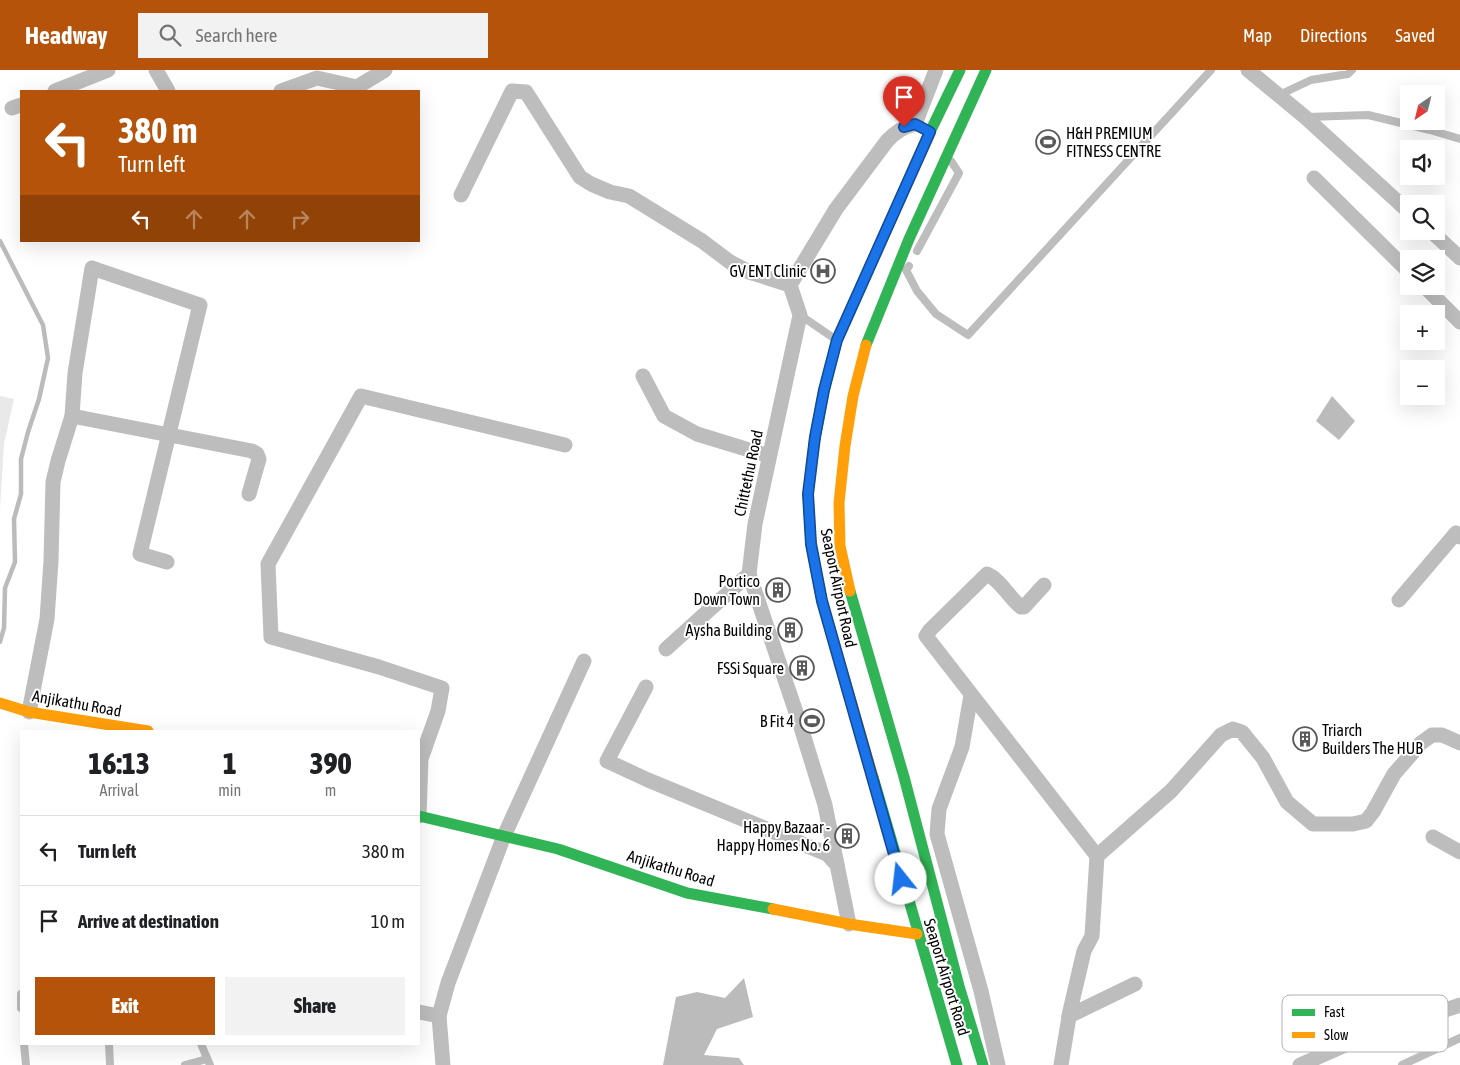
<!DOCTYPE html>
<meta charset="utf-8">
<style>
body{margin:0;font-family:"Asap Condensed",sans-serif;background:#f2f2f2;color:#202124;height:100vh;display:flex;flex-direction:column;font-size:19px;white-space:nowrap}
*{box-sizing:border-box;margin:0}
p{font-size:16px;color:#757577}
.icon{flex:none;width:28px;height:28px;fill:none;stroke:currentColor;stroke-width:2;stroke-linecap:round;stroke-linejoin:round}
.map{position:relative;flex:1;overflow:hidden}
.drawer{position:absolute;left:20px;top:660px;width:400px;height:315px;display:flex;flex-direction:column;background:#fff;border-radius:0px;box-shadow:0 5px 20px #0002}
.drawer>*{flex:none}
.guide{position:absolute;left:20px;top:20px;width:400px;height:152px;border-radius:0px;box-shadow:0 5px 20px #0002;background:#b45309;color:#fff;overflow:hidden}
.needle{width:32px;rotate:215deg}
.fabs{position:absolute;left:1400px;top:15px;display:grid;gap:10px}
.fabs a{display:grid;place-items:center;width:45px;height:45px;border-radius:0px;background:#fff;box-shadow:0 5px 20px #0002;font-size:25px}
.pin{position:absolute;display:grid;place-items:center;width:42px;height:42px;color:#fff;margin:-51px -21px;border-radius:50% 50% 50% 0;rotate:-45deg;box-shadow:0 0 5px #0007}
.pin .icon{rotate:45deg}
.me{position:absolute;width:55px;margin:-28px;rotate:344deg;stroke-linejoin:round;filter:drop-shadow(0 0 4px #0008)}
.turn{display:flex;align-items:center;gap:18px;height:105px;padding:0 15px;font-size:22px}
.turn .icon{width:65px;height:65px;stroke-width:2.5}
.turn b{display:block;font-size:35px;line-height:42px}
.lanes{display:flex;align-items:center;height:48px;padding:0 15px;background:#0003;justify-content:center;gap:25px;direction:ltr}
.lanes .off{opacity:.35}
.eta{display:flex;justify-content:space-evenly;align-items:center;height:85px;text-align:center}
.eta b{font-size:30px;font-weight:800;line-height:35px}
.primary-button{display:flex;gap:10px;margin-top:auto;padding:10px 15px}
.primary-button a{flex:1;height:58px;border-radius:0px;background:#b45309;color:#fff;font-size:20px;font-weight:800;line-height:58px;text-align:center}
.primary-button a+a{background:#f2f2f2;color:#202124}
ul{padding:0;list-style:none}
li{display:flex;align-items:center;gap:15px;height:70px;padding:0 15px;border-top:1px solid #e0e0e0}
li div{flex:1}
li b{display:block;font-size:19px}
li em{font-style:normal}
header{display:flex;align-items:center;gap:30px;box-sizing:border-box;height:70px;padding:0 25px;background:#b45309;color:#fff}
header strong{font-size:24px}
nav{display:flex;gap:28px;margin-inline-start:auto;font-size:18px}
.search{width:350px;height:45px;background:#f2f2f2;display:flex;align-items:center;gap:12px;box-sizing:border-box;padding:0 18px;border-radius:0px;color:#757577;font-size:19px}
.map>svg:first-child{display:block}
</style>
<header>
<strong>Headway</strong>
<div class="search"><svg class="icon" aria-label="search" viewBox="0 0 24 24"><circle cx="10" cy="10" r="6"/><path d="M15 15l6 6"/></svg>Search here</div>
<nav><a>Map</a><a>Directions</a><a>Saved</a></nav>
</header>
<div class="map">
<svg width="1460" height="995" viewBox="0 0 1460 995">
<rect width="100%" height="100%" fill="#fff"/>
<polygon fill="#e9e9e9" points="0,326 14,329 4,374 0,439"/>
<g fill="#bbb">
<polygon points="1332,326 1355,351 1339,370 1316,351"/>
<polygon points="744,908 753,947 717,959 704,985 739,988 744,995 663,995 676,927 697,922 725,928"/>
</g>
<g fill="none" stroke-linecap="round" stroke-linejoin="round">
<polyline stroke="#bbb" stroke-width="4.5" points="0,171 43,255 48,288 39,329 28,362 21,389 21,424 14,449 15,492 5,518 4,558 0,572"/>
<g stroke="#bdbdbd" stroke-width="8">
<polyline points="1279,25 1311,10 1348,4 1352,0"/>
<polyline points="1307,47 1368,45 1430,60 1460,69"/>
<polyline points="917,181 959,103 951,91"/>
<polyline points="909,196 906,200 917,221 936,244 968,265 1211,0"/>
<polyline points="800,245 835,269"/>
<polyline points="21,924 21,938"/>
<polyline points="24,974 26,995"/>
<polyline points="109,974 110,995"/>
<polyline points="201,974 210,995"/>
<polyline points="185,995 207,989"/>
<polyline points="1402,995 1460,968"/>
</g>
<g stroke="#bdbdbd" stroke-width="15">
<polyline points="156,0 168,21"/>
<polyline points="1248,0 1305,47 1409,142"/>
<polyline points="55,21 108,0"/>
<polyline points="281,21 317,8 357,17 385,0"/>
<polyline points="12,38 21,35"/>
<polyline points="1314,108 1409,202"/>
<polyline points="461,125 512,21 526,22 580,107 591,114 610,122 629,126 702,171 730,192 749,202 790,215"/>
<polyline points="1431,161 1460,188"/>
<polyline points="1424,216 1460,252"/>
<polyline points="643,306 664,346 697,364 769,386"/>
<polyline points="72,346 75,303 92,198 200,235 140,484 167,492"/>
<path d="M1044 515 1024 537H1021C1009 528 1001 510 987 504L930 560 926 566 1097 786"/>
<polyline points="1399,530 1456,463 1460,467"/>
<polyline points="666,579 749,504"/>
<polyline points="646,617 607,691 648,710 827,784 837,795"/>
<polyline points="971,625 962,677 939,739 937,764 981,921 998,995"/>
<polyline points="29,642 47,549 51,491 53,412 58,391 72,346 252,381 257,384 259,389 249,424"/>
<polyline points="419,746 421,689 438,641 442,618 379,597 271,567 268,494 361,326 565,375"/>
<polyline points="1433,767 1460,782"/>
<path d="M849 854 825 735 800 654 749 504 755 454 800 245 790 215 836 139 887 71C895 62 903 57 915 54L936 0"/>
<polyline points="419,942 439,946"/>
<polyline points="1069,946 1135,914"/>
<polyline points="443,995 439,946 448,913 504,766 584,591"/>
<polyline points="1061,995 1070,941 1084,881 1092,866 1097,786 1171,721 1221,665 1233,659 1242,662 1263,688 1287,732 1313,754 1353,754 1366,751 1373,742 1394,704 1421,673 1432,665 1442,665 1460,673"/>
<polyline points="1300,995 1366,966 1460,935"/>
</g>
<g stroke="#30b455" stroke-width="11">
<polyline points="866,275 909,169 986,0"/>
<polyline points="814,374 824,320 837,270 930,62 960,0"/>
<polyline points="850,521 904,707 959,916 983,995"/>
<polyline points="873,707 957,995"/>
<polyline points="419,746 558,779 687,823 773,839"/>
</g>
<g stroke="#ff9f0a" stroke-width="11">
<polyline points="814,374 808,424 811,474 822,531 873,707"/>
<polyline points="850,521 840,476 839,433 845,376 853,326 866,275"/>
<polyline points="0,633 29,642 148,661"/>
<polyline points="773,839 849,854 917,864"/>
</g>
</g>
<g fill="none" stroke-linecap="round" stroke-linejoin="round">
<g stroke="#114b97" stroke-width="12">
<polyline id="route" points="901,809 822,531 811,474 808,424 815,367 824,320 837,270 930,62 915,54 904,57"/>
</g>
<use href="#route" stroke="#1a73e8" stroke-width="9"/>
</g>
<defs>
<g id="stadium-ring" transform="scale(1.25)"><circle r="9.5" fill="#fff" stroke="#595959" stroke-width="1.5"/><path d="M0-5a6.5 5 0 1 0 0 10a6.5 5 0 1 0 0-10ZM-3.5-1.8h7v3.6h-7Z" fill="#595959"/></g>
<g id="hospital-ring" transform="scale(1.25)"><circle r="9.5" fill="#fff" stroke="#595959" stroke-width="1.5"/><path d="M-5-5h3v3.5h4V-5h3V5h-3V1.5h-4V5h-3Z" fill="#595959"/></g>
<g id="building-ring" transform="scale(1.25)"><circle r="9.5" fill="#fff" stroke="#595959" stroke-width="1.5"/><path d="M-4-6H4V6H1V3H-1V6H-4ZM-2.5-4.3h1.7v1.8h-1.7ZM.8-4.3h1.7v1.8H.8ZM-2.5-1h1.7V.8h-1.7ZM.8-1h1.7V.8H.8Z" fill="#595959"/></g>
</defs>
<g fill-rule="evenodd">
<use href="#stadium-ring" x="1048" y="72"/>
<use href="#hospital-ring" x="823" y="201"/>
<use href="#building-ring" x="778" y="520"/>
<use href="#building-ring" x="790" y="560"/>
<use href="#building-ring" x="802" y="598"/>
<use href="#stadium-ring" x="812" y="651"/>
<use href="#building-ring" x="1305" y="669"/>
<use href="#building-ring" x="847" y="766"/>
</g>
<g text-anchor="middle" stroke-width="4" stroke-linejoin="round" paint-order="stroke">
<g font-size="16" fill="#000" stroke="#fff" text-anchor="end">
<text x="1066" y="69" text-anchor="start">H&amp;H PREMIUM<tspan x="1066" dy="18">FITNESS CENTRE</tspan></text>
<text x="806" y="207">GV ENT Clinic</text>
<text x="760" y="517">Portico<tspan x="760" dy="18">Down Town</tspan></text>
<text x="772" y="566">Aysha Building</text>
<text x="784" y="604">FSSi Square</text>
<text x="794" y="657">B Fit 4</text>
<text x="1322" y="666" text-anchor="start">Triarch<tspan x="1322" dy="18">Builders The HUB</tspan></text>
<text x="830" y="763">Happy Bazaar -<tspan x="830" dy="18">Happy Homes No. 6</tspan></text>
</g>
<g font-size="16" fill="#000" stroke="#fff">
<text transform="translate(748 403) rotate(-78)" y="6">Chittethu Road</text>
<text transform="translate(839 518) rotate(78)" y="6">Seaport Airport Road</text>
<text transform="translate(77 633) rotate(10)" y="6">Anjikathu Road</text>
<text transform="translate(671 798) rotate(17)" y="6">Anjikathu Road</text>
<text transform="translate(947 907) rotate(73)" y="6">Seaport Airport Road</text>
</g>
</g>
<rect x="1282" y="925" width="166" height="57" rx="8" fill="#fff" stroke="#b2b2b2" stroke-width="1"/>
<rect x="1292" y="939" width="23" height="7" fill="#30b455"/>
<rect x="1292" y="962" width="23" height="6" fill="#ff9f0a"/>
<g font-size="14" fill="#000">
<text x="1324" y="947">Fast</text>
<text x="1324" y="970">Slow</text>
</g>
</svg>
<div class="fabs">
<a><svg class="needle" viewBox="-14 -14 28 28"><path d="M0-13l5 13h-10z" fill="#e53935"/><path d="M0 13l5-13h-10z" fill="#757577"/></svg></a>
<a><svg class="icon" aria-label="sound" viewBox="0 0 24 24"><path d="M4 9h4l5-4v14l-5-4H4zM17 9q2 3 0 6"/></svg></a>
<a><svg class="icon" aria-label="search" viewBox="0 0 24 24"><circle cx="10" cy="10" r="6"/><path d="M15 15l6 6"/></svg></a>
<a><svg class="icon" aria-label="layers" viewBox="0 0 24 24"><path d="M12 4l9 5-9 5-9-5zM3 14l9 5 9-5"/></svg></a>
<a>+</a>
<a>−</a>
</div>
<div class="pin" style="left:904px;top:57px;background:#d93025"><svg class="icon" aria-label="arrive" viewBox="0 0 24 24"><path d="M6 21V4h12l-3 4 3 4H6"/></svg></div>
<svg class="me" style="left:901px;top:809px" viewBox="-20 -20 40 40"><circle r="19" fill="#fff"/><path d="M0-13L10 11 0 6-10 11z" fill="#1a73e8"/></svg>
<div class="guide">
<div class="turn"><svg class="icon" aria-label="left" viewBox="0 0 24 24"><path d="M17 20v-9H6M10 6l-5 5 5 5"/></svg><div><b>380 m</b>Turn left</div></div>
<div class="lanes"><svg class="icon" aria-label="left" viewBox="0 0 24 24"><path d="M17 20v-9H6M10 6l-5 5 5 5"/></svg><svg class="icon off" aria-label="ahead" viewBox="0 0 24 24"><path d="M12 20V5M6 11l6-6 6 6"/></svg><svg class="icon off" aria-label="ahead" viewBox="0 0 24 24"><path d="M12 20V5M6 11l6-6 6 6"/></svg><svg class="icon off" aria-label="right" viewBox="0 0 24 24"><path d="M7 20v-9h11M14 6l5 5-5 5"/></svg></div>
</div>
<section class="drawer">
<div class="eta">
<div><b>16:13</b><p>Arrival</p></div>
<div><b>1</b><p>min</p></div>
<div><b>390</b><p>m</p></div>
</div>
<ul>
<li><svg class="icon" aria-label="left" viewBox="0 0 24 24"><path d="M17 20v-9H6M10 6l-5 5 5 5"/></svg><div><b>Turn left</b></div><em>380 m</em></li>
<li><svg class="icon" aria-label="arrive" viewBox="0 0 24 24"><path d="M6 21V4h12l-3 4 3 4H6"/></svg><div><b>Arrive at destination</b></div><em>10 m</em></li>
</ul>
<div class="primary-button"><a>Exit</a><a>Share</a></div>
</section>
</div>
